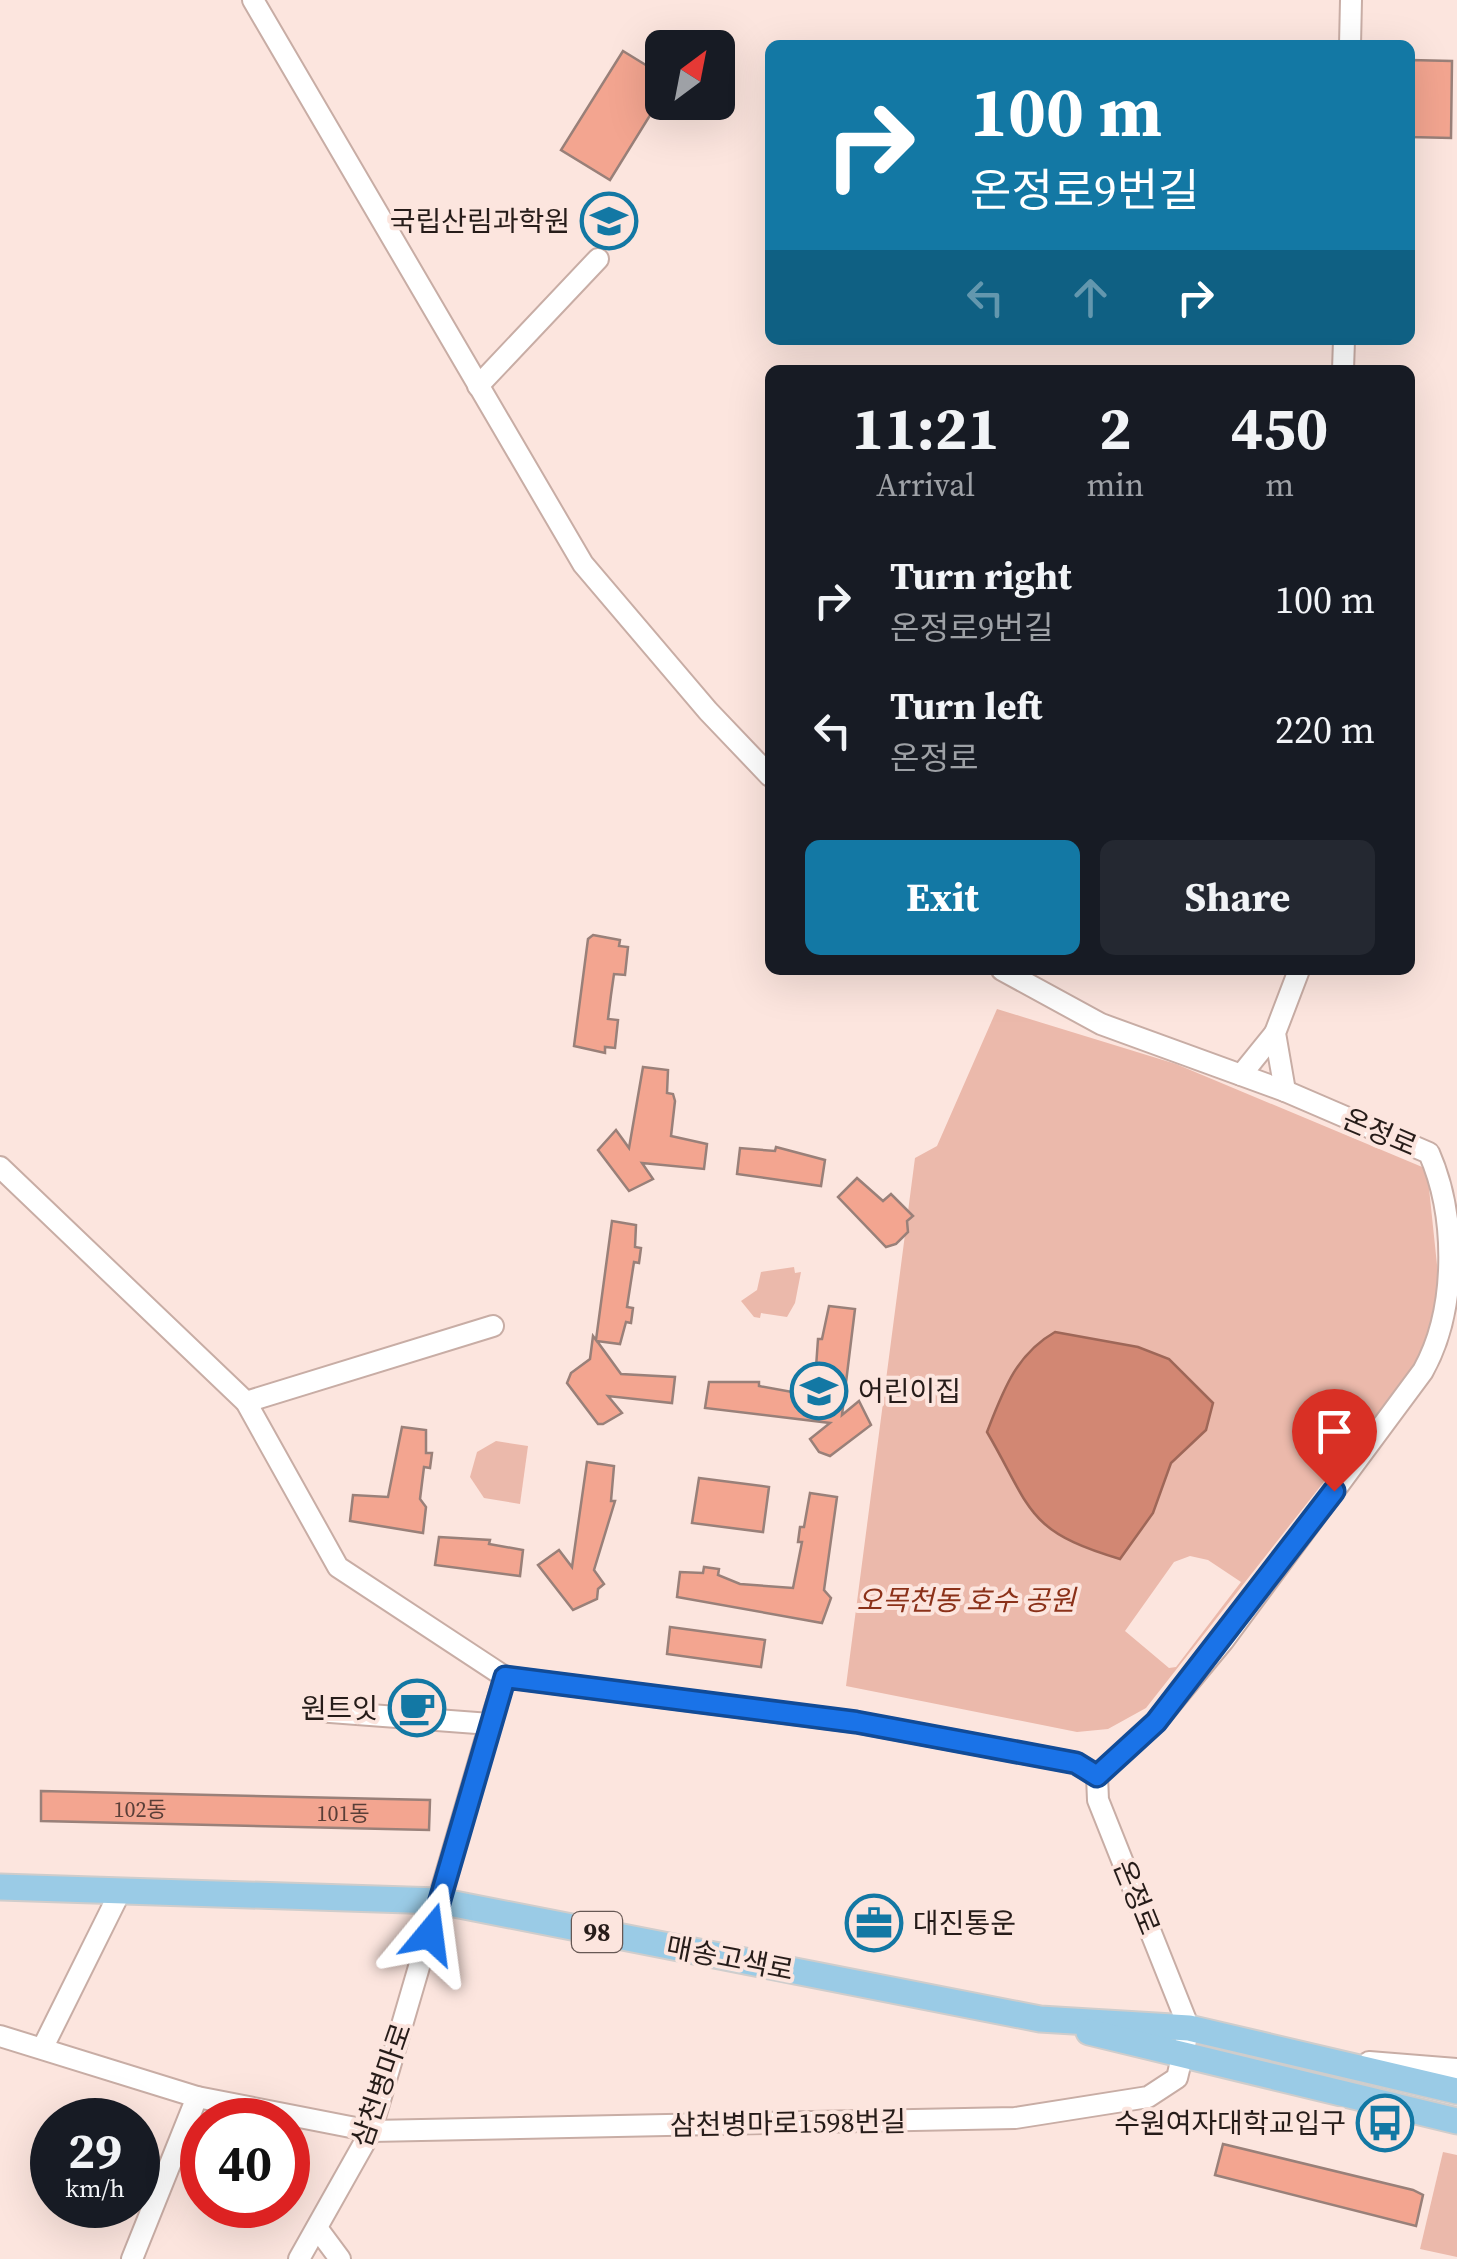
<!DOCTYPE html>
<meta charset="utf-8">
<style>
body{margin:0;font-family:"Source Serif 4","Noto Sans KR",serif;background:#242831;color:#f1f3f6;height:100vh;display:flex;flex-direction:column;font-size:38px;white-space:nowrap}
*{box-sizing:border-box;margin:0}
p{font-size:32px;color:#9ea1a6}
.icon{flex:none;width:55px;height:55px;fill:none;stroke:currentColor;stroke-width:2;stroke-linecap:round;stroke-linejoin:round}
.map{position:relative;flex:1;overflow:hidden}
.side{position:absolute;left:765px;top:365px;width:650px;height:610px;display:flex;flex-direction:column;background:#171b24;border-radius:15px;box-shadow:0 10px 40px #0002}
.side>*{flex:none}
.top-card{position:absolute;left:765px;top:40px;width:650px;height:305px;border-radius:15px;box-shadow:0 10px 40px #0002;background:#1378a4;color:#fff;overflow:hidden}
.needle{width:65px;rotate:32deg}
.fabs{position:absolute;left:645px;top:30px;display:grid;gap:20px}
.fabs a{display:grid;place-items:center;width:90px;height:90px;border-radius:15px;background:#171b24;box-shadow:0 10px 40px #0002;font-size:50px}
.speed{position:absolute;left:30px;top:2098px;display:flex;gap:20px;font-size:50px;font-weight:700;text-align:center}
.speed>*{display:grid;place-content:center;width:130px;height:130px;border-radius:50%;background:#171b24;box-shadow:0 10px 40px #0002;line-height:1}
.speed small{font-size:25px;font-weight:400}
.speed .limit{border:15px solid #d22;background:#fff;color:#111}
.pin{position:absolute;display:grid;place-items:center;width:85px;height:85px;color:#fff;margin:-102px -42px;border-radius:50% 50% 50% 0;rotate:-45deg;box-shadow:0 0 10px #0007}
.pin .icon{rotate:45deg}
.me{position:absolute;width:110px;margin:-55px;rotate:16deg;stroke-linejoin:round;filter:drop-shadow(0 0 8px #0008)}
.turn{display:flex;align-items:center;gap:35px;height:210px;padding:0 40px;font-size:45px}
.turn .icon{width:130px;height:130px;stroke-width:2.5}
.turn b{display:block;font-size:70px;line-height:85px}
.lanes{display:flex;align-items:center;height:95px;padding:0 40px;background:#0003;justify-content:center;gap:50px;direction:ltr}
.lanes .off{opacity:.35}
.eta{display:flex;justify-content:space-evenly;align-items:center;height:170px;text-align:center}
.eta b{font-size:60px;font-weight:700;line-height:70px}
.cta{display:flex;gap:20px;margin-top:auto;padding:20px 40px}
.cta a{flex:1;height:115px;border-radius:15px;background:#1378a4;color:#fff;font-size:40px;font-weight:700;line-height:115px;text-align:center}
.cta a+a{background:#242831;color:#f1f3f6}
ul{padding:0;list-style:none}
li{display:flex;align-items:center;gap:30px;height:130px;padding:0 40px}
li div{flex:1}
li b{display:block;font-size:38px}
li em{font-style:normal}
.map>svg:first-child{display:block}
</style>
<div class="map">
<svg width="1457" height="2259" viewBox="0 0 1457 2259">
<rect width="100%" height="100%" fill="#fce5de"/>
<g fill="#ebb9ab" fill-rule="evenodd">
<path d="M997 1009 1176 1064 1427 1169 1439 1284 1422 1357 1146 1708 1108 1729 1077 1732 846 1686 915 1158 937 1146ZM1055 1332 1138 1347 1205 1430 1171 1463 1153 1513 1001 1455 987 1432C1003 1391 1016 1354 1055 1332ZM1190 1556 1208 1560 1241 1582 1176 1667 1169 1668 1125 1631 1174 1562Z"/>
<polygon points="794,1267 795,1273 801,1272 795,1303 787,1317 761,1313 760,1318 754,1317 741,1301 757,1290 761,1272"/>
<polygon points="496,1441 528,1446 520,1504 484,1498 470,1477 477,1452"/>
<polygon points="1443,2152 1457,2155 1457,2257 1420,2249"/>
</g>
<path fill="#d28773" stroke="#9e6758" stroke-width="2.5" d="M1055 1332 1138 1347 1169 1359 1213 1403 1206 1430 1171 1463 1153 1513 1120 1559C1025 1531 1032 1509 987 1432 1003 1391 1016 1354 1055 1332Z"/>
<g fill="#f3a590" stroke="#998079" stroke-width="2.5">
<polygon points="623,51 662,75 662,96 610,180 561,150"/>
<polygon points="1410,60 1452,61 1451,138 1410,137"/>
<polygon points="593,935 620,940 619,946 628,947 625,975 614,974 611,995 608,1019 618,1020 615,1048 605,1047 605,1053 574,1046 588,939"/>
<polygon points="643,1067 668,1070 667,1093 673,1094 675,1101 671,1136 707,1144 704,1169 642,1163 653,1179 629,1191 598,1150 616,1130 629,1148"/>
<polygon points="776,1147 825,1160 821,1186 737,1174 740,1148 775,1151"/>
<polygon points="857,1178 883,1201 891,1194 913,1216 907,1221 908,1232 896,1244 886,1247 838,1197"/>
<polygon points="612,1221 636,1225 635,1247 641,1248 639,1263 634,1262 627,1307 633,1308 631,1323 626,1322 620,1344 597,1341 621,1374 675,1377 672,1403 608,1396 622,1413 603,1424 598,1424 567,1383 571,1373 590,1359 593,1336 596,1340"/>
<polygon points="829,1306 855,1309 842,1415 859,1401 871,1425 830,1456 819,1452 810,1439 830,1423 705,1408 709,1382 759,1382 759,1386 814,1396 818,1339 822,1339"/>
<polygon points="402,1427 426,1430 426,1453 432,1453 430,1468 424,1467 420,1499 426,1507 423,1533 350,1521 353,1495 388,1497"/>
<polygon points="587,1462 614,1466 611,1501 615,1501 594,1570 604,1584 598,1589 597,1599 573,1610 538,1565 559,1550 572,1567"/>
<polygon points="699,1478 769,1487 763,1532 692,1523"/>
<polygon points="810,1493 837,1497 824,1590 831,1598 822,1623 677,1597 680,1572 703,1573 704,1567 719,1569 718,1575 740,1584 793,1588 802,1542 798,1542 800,1527 804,1527"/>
<polygon points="439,1537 490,1540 489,1544 523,1550 520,1576 435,1565"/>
<polygon points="670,1627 765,1640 761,1667 667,1654"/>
<polygon points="41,1791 430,1800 429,1830 41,1821"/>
<polygon points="1223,2144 1413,2190 1423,2195 1416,2226 1215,2175"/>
</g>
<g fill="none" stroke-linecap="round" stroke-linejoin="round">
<g stroke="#c8ada5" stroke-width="24">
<g id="minor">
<polyline points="253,0 583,564 708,711 770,776"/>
<polyline points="1350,45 1351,0"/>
<polyline points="1343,370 1344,340"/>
<polyline points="478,386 598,259"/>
<polyline points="1241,1075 1275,1033"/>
<polyline points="1285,1091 1275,1033 1299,970"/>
<polyline points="0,1167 246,1402 338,1567 505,1677 490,1724"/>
<polyline points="246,1402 493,1326"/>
<polyline points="505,1677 855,1722 1076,1763 1097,1776"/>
<path d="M0 2036 197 2097 371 2131 1015 2118 1148 2097 1177 2078 1189 2028 1098 1800 1097 1776 1156 1722 1223 1641 1423 1371C1457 1310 1457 1217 1429 1153L1285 1091 1101 1024 1002 970"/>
<polyline points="43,2047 121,1890"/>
<polyline points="1369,2062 1457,2069"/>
<polyline points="317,2228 340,2259"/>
<polyline points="132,2259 197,2097"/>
<polyline points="299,2259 371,2131 490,1724 317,1711"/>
</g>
</g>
<g stroke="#cfcdcc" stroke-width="29">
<g id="major">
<polyline points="0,1887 439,1901 1040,2019 1189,2028 1457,2091"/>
<polyline points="1089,2032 1457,2121"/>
</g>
</g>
<use href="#minor" stroke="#fff" stroke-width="20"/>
<use href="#major" stroke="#9acbe6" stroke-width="25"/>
</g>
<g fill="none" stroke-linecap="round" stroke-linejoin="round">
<g stroke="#114b97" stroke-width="25">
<polyline id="route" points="430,1934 505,1677 856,1722 1076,1763 1097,1776 1156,1722 1334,1491"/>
</g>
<use href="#route" stroke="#1a73e8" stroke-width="18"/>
</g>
<defs>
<g id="school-ring" transform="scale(2.875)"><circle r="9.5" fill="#fce5de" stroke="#1378a4" stroke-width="1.5"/><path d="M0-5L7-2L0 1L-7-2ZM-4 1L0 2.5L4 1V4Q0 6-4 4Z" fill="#1378a4"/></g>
<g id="cafe-ring" transform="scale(2.875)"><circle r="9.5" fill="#fce5de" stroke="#1378a4" stroke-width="1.5"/><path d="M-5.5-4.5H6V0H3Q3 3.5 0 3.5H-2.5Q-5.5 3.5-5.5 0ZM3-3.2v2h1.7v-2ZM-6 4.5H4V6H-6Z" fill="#1378a4"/></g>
<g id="office-ring" transform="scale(2.875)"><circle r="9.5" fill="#fce5de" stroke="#1378a4" stroke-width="1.5"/><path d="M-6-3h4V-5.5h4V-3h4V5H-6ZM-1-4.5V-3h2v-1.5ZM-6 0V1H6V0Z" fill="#1378a4"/></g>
<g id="bus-ring" transform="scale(2.875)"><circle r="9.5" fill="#fce5de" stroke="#1378a4" stroke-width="1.5"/><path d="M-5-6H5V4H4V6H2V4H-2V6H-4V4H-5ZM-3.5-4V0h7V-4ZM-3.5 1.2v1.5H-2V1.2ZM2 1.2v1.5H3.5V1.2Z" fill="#1378a4"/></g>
</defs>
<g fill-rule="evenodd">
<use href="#school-ring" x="609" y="221"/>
<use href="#school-ring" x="819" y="1391"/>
<use href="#cafe-ring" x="417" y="1708"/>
<use href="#office-ring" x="874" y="1923"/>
<use href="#bus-ring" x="1385" y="2123"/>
</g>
<g text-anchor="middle" stroke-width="8" stroke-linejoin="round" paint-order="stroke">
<g font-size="22" fill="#593e37">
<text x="140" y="1817">102동</text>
<text x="343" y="1821">101동</text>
</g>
<rect fill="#fce5de" stroke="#665854" stroke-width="2.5" x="572" y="1912" width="50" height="40" rx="8"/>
<g font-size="25" font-weight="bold" fill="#261c19">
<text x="597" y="1941">98</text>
</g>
<g font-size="28" fill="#261c19" stroke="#fce5de" text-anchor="end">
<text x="570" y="231">국립산림과학원</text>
<text x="858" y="1401" text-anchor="start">어린이집</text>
<text x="378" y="1718">원트잇</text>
<text x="913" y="1933" text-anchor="start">대진통운</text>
<text x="1346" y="2133">수원여자대학교입구</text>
</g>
<g font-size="28" fill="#261c19" stroke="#fce5de">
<text transform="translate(1380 1132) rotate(23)" y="10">온정로</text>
<text transform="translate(1137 1897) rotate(68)" y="10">온정로</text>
<text transform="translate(730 1958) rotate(11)" y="10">매송고색로</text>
<text transform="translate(381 2085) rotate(-71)" y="10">삼천병마로</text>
<text transform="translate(788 2123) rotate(-1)" y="10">삼천병마로1598번길</text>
</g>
<g font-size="28" font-style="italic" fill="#8b3119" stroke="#fce5de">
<text x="966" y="1610">오목천동 호수 공원</text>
</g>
</g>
</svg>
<div class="fabs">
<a><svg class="needle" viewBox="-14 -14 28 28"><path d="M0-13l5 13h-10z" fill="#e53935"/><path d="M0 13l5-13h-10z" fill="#9ea1a6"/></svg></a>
</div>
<div class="speed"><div>29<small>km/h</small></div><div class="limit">40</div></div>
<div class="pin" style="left:1334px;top:1491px;background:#d93025"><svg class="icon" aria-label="arrive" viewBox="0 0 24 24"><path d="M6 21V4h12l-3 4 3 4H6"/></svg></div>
<svg class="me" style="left:430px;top:1934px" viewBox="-20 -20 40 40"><path d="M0-17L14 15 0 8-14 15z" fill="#1a73e8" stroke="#fff" stroke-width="4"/></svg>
<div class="top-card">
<div class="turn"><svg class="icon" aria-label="right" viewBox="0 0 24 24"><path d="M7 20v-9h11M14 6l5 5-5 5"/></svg><div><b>100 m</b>온정로9번길</div></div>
<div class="lanes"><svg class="icon off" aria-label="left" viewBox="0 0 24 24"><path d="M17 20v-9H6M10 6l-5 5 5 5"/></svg><svg class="icon off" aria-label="ahead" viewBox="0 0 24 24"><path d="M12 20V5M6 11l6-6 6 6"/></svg><svg class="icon" aria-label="right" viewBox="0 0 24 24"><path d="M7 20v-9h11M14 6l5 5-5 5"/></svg></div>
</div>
<section class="side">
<div class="eta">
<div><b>11:21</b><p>Arrival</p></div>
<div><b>2</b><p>min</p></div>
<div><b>450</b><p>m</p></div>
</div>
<ul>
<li><svg class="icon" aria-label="right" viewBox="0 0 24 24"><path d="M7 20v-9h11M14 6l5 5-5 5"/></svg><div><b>Turn right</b><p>온정로9번길</p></div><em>100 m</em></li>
<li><svg class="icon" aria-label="left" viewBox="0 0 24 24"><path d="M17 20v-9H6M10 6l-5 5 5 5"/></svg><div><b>Turn left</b><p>온정로</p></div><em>220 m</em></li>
</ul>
<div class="cta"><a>Exit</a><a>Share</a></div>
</section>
</div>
